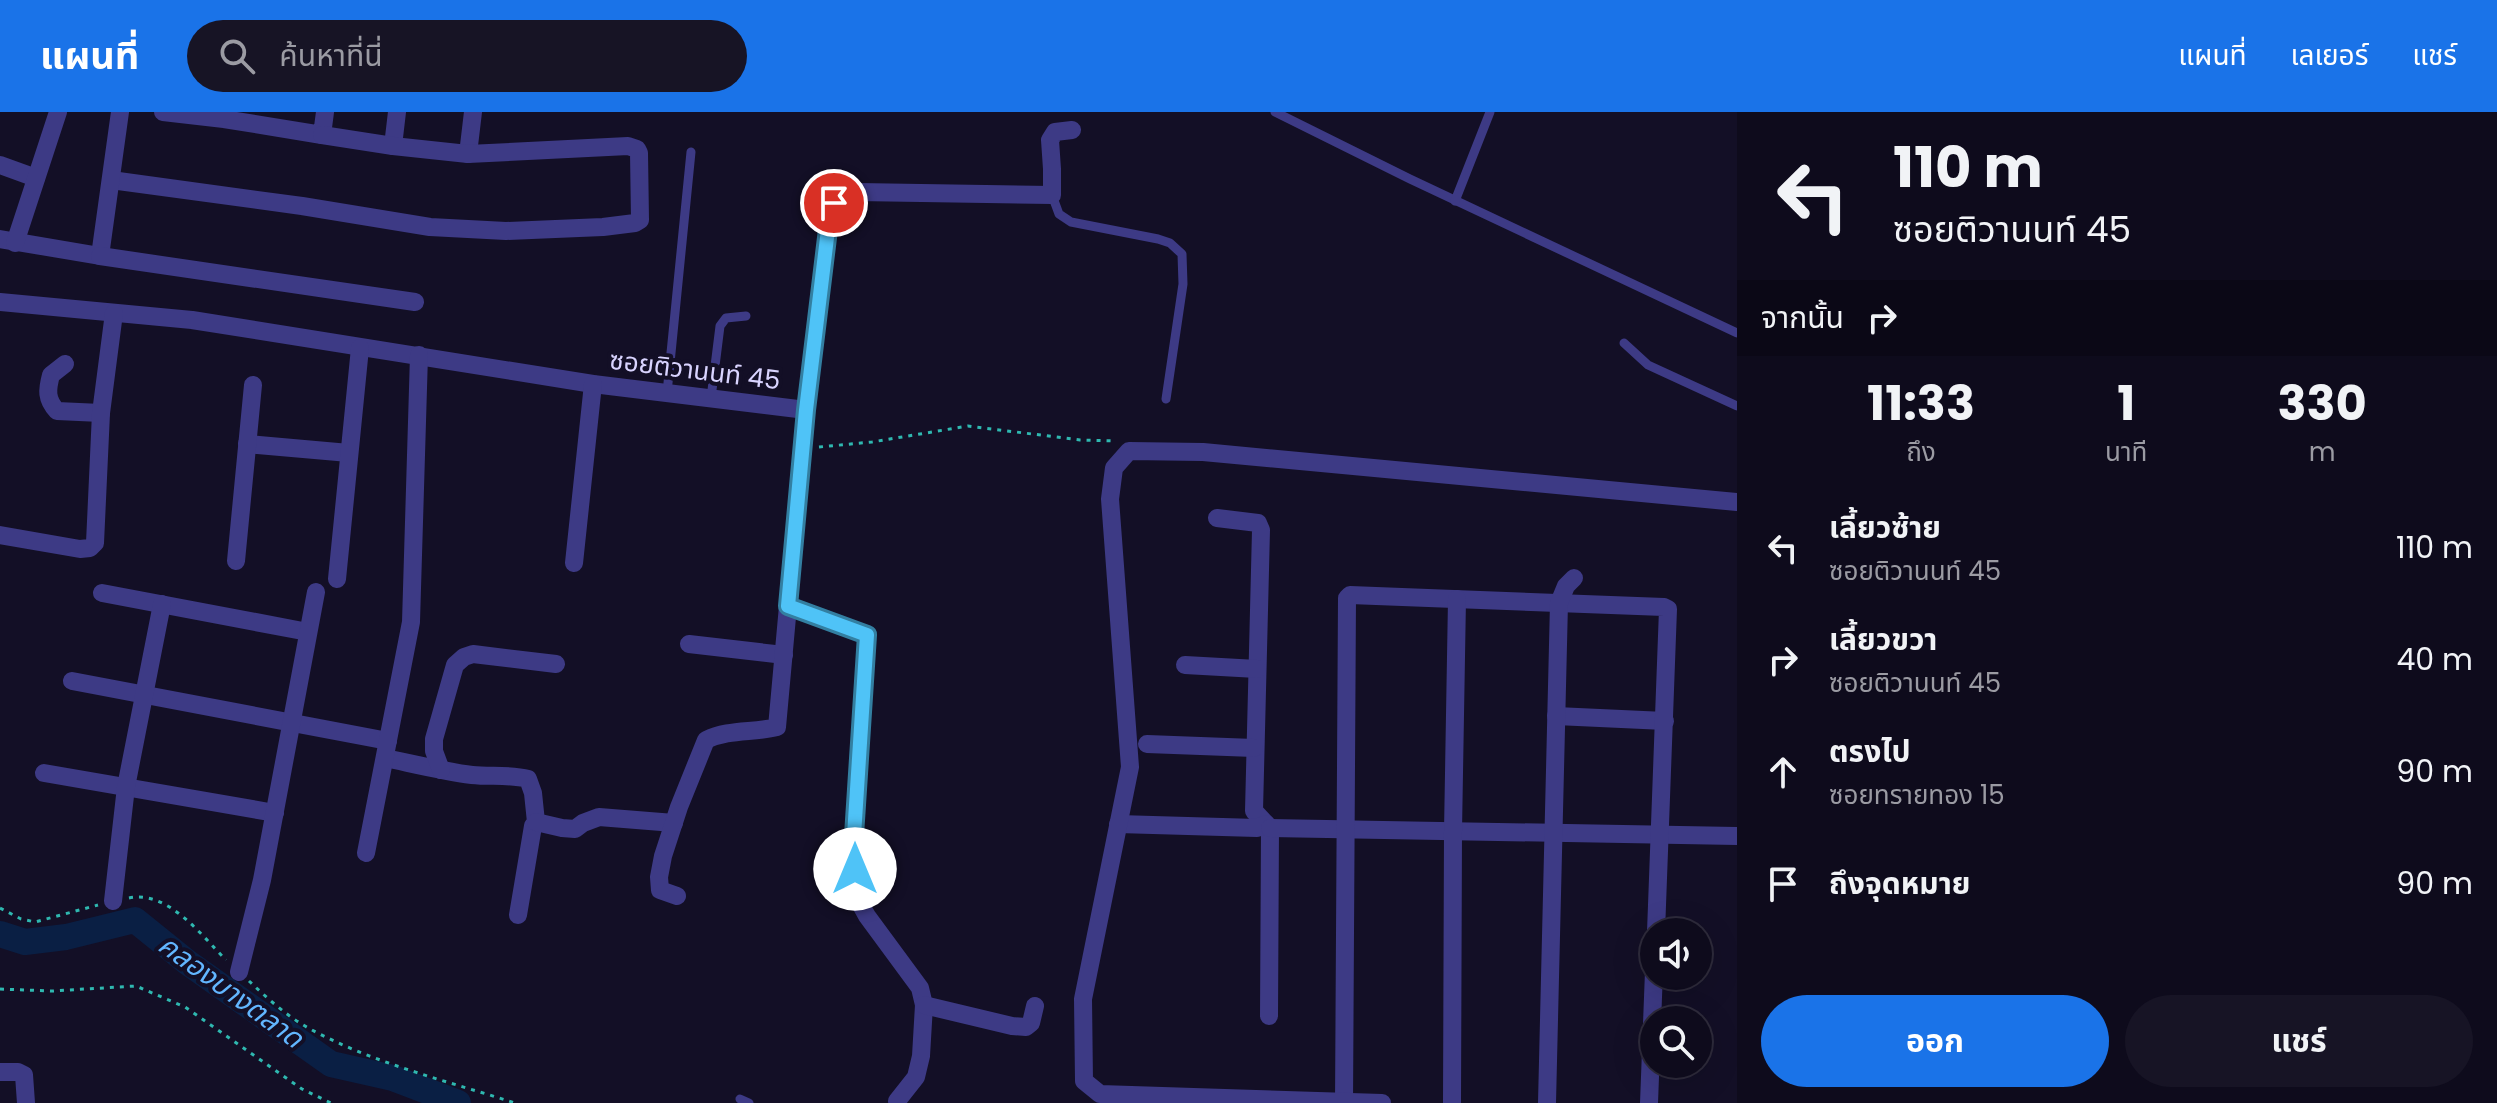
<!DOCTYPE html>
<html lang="th">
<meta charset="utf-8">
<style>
body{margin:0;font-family:Poppins,"Noto Sans Thai",sans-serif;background:#171425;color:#f1f3f6;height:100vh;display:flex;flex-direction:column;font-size:30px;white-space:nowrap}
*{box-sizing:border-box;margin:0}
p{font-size:26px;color:#9b9ba3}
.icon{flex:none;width:44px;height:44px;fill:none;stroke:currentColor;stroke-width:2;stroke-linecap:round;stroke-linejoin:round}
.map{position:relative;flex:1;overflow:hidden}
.panel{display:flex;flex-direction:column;background:#0e0b1c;width:760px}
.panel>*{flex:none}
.banner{background:#0e0b1c;color:#f1f3f6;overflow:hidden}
.buttons{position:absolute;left:1640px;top:806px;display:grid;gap:16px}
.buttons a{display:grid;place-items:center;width:72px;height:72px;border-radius:50%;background:#0e0b1c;box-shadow:0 8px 32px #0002,0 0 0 2px #2e2b3b;font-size:40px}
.pin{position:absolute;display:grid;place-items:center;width:68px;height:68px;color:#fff;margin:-34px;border:4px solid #fff;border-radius:50%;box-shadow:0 2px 8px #0007}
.me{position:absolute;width:88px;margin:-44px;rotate:0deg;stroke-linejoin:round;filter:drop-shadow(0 0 6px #0008)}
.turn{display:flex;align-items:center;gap:28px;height:168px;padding:0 24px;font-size:36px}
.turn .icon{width:104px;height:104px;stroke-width:2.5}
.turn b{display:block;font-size:56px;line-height:68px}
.then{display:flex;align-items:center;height:76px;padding:0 24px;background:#0003;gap:16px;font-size:30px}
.eta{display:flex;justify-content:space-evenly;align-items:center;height:136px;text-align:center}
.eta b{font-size:48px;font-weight:700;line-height:56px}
.primary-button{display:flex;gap:16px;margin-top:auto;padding:16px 24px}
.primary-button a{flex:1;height:92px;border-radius:48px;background:#1a73e8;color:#fff;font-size:32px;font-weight:700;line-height:92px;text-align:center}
.primary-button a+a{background:#171425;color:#f1f3f6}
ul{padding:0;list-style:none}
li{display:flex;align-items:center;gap:24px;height:112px;padding:0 24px}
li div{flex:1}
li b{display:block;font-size:30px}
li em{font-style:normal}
header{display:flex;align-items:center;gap:48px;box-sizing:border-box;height:112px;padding:0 40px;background:#1a73e8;color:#fff}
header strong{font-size:38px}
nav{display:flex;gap:44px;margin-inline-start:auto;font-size:28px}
.search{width:560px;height:72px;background:#171425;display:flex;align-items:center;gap:20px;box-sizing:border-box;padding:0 28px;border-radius:44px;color:#9b9ba3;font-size:30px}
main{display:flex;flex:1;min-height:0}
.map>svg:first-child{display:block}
</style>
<header>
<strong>แผนที่</strong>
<div class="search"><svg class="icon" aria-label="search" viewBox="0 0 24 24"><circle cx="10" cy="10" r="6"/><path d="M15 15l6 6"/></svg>ค้นหาที่นี่</div>
<nav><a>แผนที่</a><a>เลเยอร์</a><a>แชร์</a></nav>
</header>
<main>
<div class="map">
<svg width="1737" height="991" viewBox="0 0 1737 991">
<rect width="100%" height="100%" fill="#130f26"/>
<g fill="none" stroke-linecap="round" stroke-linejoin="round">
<polyline stroke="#0a1f44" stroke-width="26" points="0,822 25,830 66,825 135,808 187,850 331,952 393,966 458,991"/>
<g stroke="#2fb8b0" stroke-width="3" stroke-dasharray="4 6" stroke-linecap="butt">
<polyline points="819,335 872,330 968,314 1080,328 1116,329"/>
<path d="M129 786C168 778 201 823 226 848"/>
<polyline points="0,796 21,807 35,810 98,793"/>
<path d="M249 869C268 887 289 906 312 918 376 952 447 969 515 991"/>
<polyline points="0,877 52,879 136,874 185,895 302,977 331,991"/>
</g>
<g stroke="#3d3a85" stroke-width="9">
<polyline points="1275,0 1410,67 1737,221"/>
<polyline points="1052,83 1059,102 1071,110 1158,127 1170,131 1182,142 1183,172 1166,287"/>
<polyline points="1455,89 1490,0"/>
<polyline points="1624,231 1648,253 1737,294"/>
<polyline points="667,281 691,40"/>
<polyline points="711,286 720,214 726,206 746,204"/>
<polyline points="740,987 749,991"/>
</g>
<g stroke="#3d3a85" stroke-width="18">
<polyline points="163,0 224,7 322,23 325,0"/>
<polyline points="393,34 397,0"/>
<polyline points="468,42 473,0"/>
<polyline points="0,53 36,66"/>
<polyline points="111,68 302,94 430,115 506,119 603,115 635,111 640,108 639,41 637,37 628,34 468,42 393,34 322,23"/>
<polyline points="0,127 100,144 120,0"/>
<polyline points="15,131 58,0"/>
<polyline points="100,144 415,190"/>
<polyline points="0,190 192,208 593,272 806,298 788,494 867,523 853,739 857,786 867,804 920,876 924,893 921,944 916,965 897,989"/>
<path d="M65 252 51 263C47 278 46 287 57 299L101 301"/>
<polyline points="806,298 830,101 834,91 844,83 857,80 1052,83 1052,57 1050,28 1055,20 1072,18"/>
<polyline points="247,332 349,341"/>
<polyline points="1217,406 1258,411 1261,418 1254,699 1270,716 1269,904"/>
<polyline points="0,423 80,437 90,436 95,431 101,301 114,201"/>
<polyline points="236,449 253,273"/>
<polyline points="574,451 593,272"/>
<polyline points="337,467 360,236"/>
<polyline points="102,481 308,520"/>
<polyline points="689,532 784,543"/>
<polyline points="1185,553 1257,557"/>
<polyline points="72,569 388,629"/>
<polyline points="1556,604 1665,609"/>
<polyline points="1147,632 1254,636"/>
<path d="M385 646C414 652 442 659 472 663 490 665 510 662 528 667L533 681 536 710 533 714 518 803"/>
<polyline points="441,658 434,639 434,627 455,553 464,545 473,542 556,552"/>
<polyline points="44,661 275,701"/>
<polyline points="536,710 562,716 575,717 583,711 599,705 674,711"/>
<polyline points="1118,712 1257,716 1266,712"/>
<polyline points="1270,716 1737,724"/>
<polyline points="366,741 411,510 419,243"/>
<path d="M677 784 660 778 659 765 663 744 679 695 706 628C729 617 753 621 777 615L788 494"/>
<polyline points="113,789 126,675 162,492"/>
<polyline points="239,860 262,768 316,480"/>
<polyline points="924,893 1012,914 1026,915 1031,911 1035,894"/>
<polyline points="0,960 18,960 24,963 26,991"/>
<polyline points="1344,991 1347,486 1350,483 1664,495 1668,497 1656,820"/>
<polyline points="1382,991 1100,982 1084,969 1083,887 1130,655 1110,387 1114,356 1129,339 1203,340 1737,390"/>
<polyline points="1452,991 1453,719 1457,487"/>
<polyline points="1547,991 1559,491 1566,474 1574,466"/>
<polyline points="1649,991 1654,859"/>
</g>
</g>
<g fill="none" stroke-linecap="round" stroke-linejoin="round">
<g stroke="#337fa1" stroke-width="20">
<polyline id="route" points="834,91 830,101 806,298 788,494 867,523 853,739 855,757"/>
</g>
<use href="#route" stroke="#4fc3f7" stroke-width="14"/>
</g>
<g text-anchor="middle" stroke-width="8" stroke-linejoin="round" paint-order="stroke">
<g font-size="26" fill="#d9d4ff" stroke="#130f26">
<text transform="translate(695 258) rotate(7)" y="9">ซอยติวานนท์ 45</text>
</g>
<g font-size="28" font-style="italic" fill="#62b6ff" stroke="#130f26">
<text transform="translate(231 879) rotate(36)" y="10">คลองบางตลาด</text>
</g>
</g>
</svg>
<div class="buttons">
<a><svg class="icon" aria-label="sound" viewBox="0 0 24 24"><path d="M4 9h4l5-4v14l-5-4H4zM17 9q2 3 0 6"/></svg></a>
<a><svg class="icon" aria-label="search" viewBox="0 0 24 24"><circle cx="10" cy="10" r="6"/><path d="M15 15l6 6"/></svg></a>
</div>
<div class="pin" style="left:834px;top:91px;background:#d93025"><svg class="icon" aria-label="arrive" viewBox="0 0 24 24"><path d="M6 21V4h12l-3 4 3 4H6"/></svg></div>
<svg class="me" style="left:855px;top:757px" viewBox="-20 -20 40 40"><circle r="19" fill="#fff"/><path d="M0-13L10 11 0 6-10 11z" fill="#4fc3f7"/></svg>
</div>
<section class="panel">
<div class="banner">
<div class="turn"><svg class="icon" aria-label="left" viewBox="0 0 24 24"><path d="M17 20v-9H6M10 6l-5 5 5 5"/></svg><div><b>110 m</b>ซอยติวานนท์ 45</div></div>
<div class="then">จากนั้น<svg class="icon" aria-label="right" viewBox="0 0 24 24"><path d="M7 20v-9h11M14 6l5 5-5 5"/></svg></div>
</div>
<div class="eta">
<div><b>11:33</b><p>ถึง</p></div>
<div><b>1</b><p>นาที</p></div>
<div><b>330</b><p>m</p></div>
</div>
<ul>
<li><svg class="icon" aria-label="left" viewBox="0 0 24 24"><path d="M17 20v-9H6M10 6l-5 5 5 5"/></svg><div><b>เลี้ยวซ้าย</b><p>ซอยติวานนท์ 45</p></div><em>110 m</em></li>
<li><svg class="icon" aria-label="right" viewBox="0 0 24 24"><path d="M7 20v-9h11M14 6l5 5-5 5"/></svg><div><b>เลี้ยวขวา</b><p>ซอยติวานนท์ 45</p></div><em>40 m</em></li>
<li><svg class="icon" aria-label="ahead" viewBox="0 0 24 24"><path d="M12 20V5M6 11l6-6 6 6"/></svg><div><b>ตรงไป</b><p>ซอยทรายทอง 15</p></div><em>90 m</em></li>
<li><svg class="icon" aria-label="arrive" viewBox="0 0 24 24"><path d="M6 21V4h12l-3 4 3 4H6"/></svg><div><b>ถึงจุดหมาย</b></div><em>90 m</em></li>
</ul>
<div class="primary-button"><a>ออก</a><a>แชร์</a></div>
</section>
</main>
